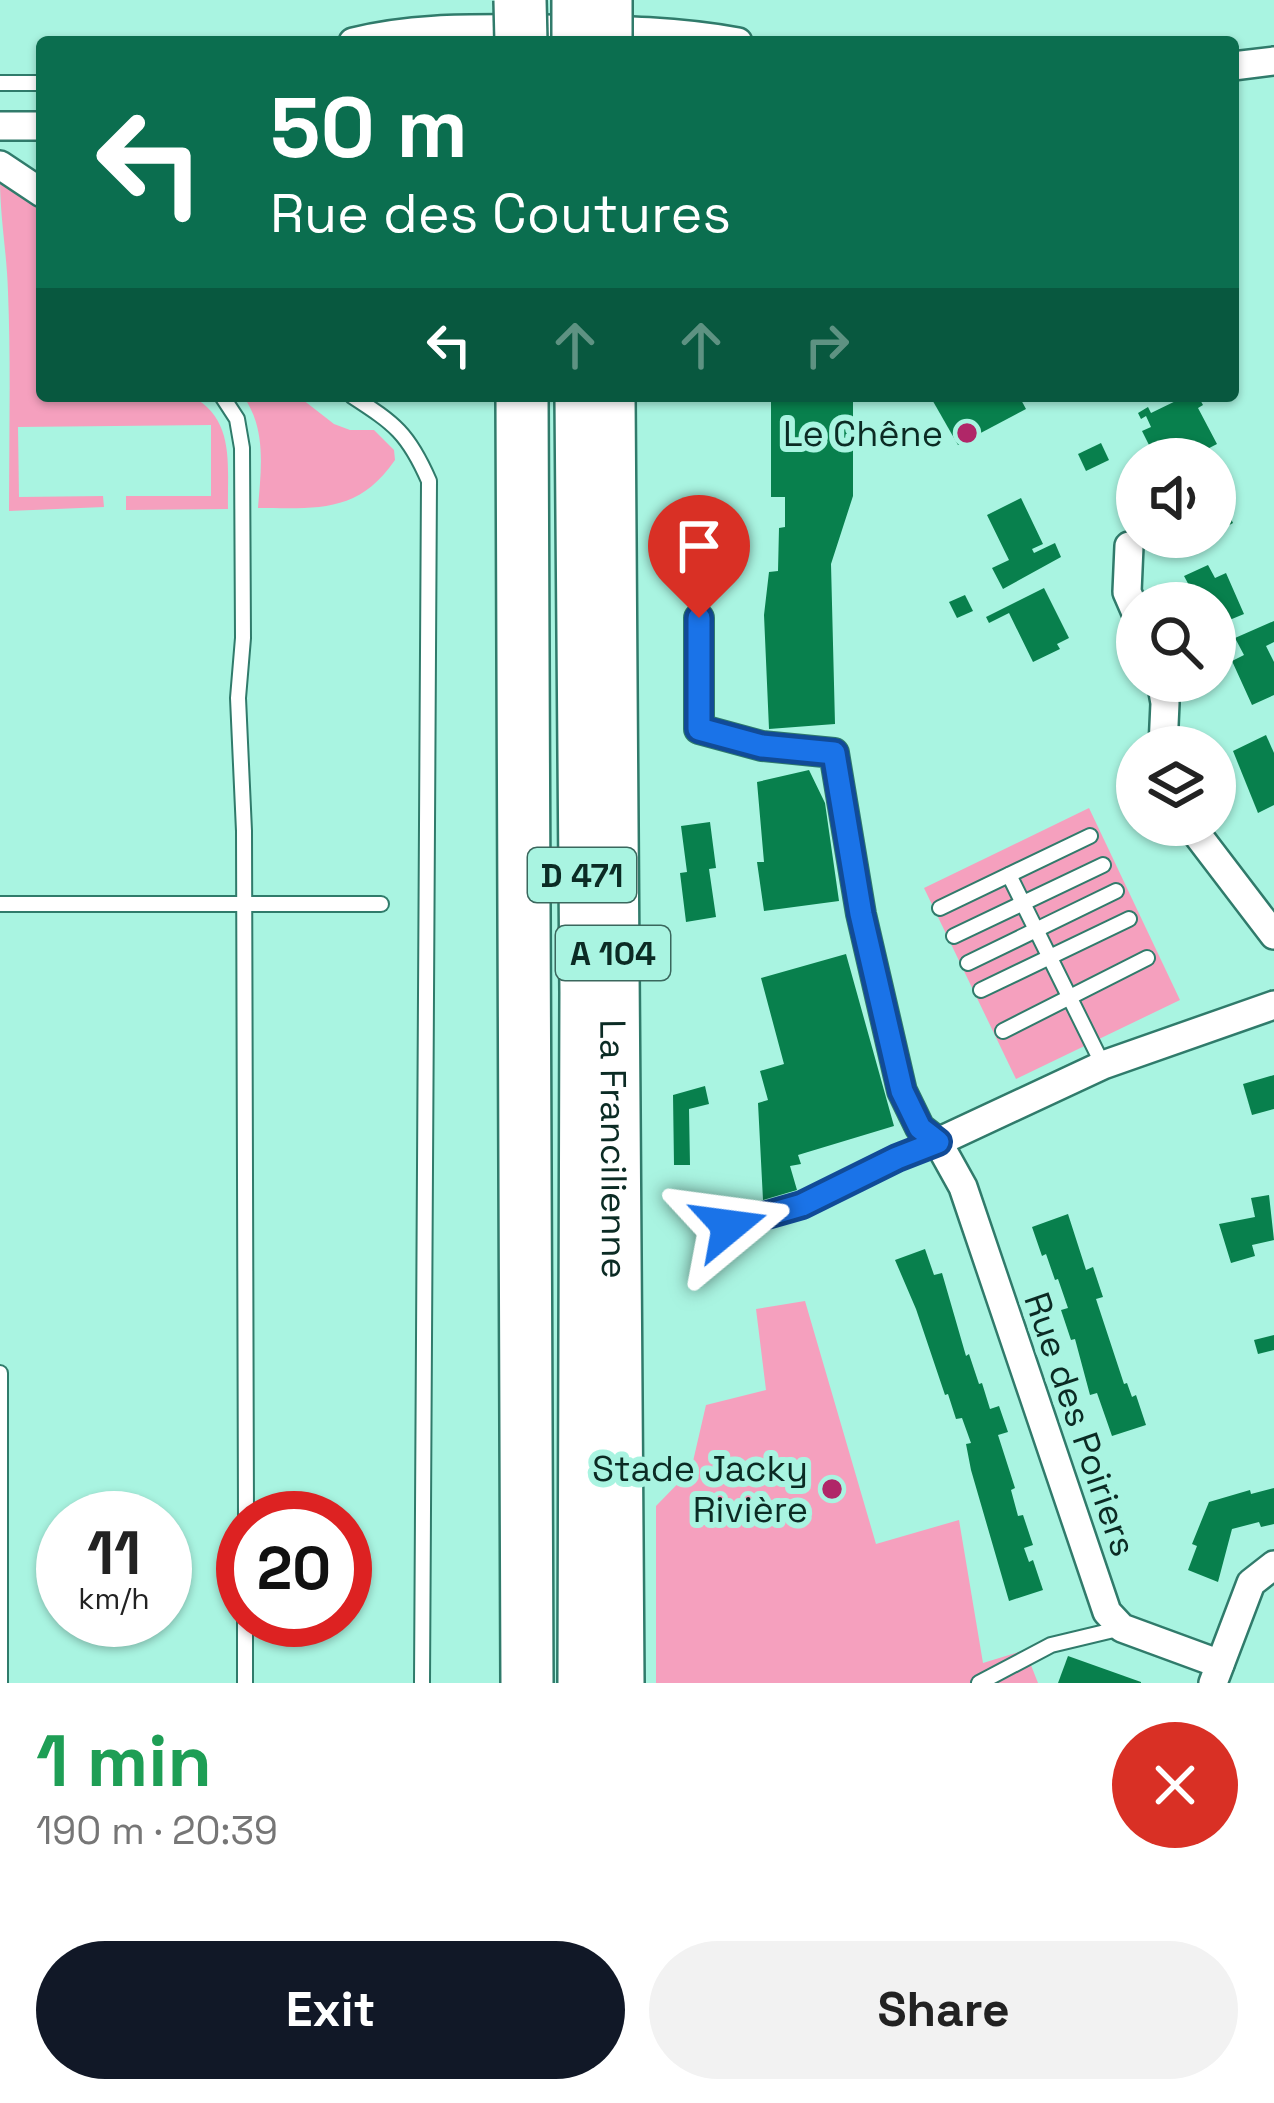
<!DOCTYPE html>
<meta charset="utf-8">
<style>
body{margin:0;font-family:"Space Grotesk",sans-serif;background:#f2f2f2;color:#222;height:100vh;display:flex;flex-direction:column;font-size:45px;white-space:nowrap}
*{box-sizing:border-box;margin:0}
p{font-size:39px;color:#767676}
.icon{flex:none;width:66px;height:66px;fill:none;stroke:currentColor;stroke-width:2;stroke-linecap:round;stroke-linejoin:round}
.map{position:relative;height:1683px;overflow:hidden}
.drawer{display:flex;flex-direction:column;background:#fff;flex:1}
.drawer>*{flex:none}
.guide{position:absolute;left:36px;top:36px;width:1203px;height:366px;border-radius:12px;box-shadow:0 3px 9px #0004;background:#0b6e4f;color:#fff;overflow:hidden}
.fabs{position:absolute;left:1116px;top:438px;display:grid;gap:24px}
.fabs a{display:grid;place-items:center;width:120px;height:120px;border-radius:50%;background:#fff;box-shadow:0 3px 9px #0004;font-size:60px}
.speed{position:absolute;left:36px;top:1491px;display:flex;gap:24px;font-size:60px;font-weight:700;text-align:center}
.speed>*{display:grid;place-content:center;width:156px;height:156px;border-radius:50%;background:#fff;box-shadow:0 3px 9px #0004;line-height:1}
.speed small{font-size:30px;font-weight:400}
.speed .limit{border:18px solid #d22;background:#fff;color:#111}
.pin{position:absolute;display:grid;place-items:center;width:102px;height:102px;color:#fff;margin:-123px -51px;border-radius:50% 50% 50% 0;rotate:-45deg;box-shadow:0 0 12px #0007}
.pin .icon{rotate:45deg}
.me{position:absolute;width:132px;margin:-66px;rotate:74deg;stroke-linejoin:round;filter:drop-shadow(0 0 9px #0008)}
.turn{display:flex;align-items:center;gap:42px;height:252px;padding:0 36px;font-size:54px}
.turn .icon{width:156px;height:156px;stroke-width:2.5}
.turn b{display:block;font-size:84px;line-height:102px}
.lanes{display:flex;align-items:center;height:114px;padding:0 36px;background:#0003;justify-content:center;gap:60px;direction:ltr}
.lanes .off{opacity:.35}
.round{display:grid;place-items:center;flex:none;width:126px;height:126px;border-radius:63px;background:#f2f2f2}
.head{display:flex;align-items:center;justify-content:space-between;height:204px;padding:0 36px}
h1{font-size:72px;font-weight:700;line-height:90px;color:#1e9e55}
.primary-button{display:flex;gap:24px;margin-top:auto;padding:24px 36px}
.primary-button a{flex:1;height:138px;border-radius:72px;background:#111827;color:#fff;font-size:48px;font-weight:700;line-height:138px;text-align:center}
.primary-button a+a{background:#f2f2f2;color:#222}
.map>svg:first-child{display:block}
</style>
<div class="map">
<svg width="1274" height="1683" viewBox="0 0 1274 1683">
<rect width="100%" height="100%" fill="#a9f4e1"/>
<g fill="#f5a0be">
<path d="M0 179 34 203 42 223V396H191C236 419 227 466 228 509L126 510V496H211V425L18 427 19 497 103 496 104 507 9 511C9 438 11 365 8 292 7 254 0 218 0 179Z"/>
<path d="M243 396H298L334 424 350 430H374L394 450 395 460C358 514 317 508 258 508 261 470 267 429 243 396Z"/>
<polygon points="1089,808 1180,1000 1016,1079 924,888"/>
<polygon points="805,1301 876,1544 959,1520 983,1663 1025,1650 1038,1683 656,1683 656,1506 691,1470 706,1405 766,1390 756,1309"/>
</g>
<g fill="#08804d">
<polygon points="771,396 853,396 853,496 831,564 835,724 769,729 764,615 769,572 778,571 779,528 785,527 785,497 771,497"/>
<polygon points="930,396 1019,396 1026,409 958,445"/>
<polygon points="1186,396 1198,396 1203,405 1198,408 1217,444 1188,459 1176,459 1167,441 1151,449 1142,431 1151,427 1146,416 1141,419 1138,413 1148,407 1151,413"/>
<polygon points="1101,443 1109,460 1086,471 1078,454"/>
<polygon points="1215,486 1233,523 1215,533"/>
<polygon points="1021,498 1043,544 1032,549 1034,553 1055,543 1061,557 1003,589 992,568 1009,560 987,515"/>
<polygon points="1208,565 1215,578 1226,573 1244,614 1215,626 1215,603 1191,603 1185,591 1191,589 1184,576"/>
<polygon points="1044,588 1069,638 1057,644 1060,649 1033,662 1009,613 989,623 986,617"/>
<polygon points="965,595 973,611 957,618 949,602"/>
<polygon points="1274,621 1274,642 1266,646 1274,662 1274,695 1252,705 1232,661 1244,655 1235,638"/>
<polygon points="1266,735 1274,753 1274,805 1258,813 1233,751"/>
<polygon points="809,770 825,803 839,901 764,911 757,862 764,862 757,782"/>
<polygon points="710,822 716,868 709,869 716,917 686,922 680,873 687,872 681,826"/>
<polygon points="846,954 894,1126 798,1155 801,1164 790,1166 797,1190 763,1200 758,1103 768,1100 760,1071 784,1064 761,978"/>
<polygon points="1274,1075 1274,1109 1252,1115 1243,1084"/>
<polygon points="705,1086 709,1104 689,1109 690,1165 674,1165 673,1095"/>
<polygon points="1269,1195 1274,1240 1252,1245 1255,1256 1231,1263 1219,1224 1255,1217 1251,1198"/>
<polygon points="1068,1214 1086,1270 1093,1267 1103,1297 1096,1299 1124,1384 1127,1383 1132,1397 1136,1395 1146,1425 1112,1436 1097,1393 1090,1395 1075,1339 1071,1340 1061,1310 1068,1308 1058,1279 1055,1280 1046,1254 1042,1256 1032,1227"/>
<polygon points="925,1249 934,1275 942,1273 966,1356 969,1354 979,1384 982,1383 990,1409 999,1406 1008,1432 998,1435 1015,1488 1011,1490 1018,1516 1023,1515 1033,1545 1024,1548 1029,1562 1033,1560 1043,1590 1009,1601 971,1470 966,1444 971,1443 962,1418 956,1419 948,1394 945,1395 916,1309 895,1260"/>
<polygon points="1274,1335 1274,1350 1258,1354 1254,1340"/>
<polygon points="1274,1488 1274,1524 1261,1527 1259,1522 1232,1529 1218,1582 1188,1570 1197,1546 1192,1544 1209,1502 1250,1490 1251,1494"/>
<polygon points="1068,1656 1141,1682 1141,1683 1058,1683"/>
</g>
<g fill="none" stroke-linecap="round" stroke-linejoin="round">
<g stroke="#307b6b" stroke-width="18">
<g id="lane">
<polyline points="0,83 42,83"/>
<polyline points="222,396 237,419 242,448 243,638 238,698 244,831 246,1518"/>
<path d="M352 396C395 424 408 433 429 481L422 1683"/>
<polyline points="1009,875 1103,1065"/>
<polyline points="0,904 381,904"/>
<polyline points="940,908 1090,836"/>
<polyline points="954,936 1103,865"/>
<polyline points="968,963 1116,891"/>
<polyline points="981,990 1129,919"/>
<polyline points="1003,1031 1147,958"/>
<polyline points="729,1226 802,1205 897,1158 938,1142"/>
<polyline points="0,1373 0,1683"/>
<polyline points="245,1620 245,1683"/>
<polyline points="979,1683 1051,1645 1122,1628"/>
</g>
</g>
<g stroke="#307b6b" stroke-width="32">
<g id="street">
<path d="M353 42C417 26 479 29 545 29 610 30 673 30 738 42"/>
<polyline points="1233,66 1274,61"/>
<polyline points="0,126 42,126"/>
<polyline points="0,165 42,193"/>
<polyline points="1129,546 1127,592 1137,615"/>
<polyline points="699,618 699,729 762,746 834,753 861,914 902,1091 920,1128 938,1142 963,1187 1107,1612 1122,1628 1220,1664"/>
<polyline points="1161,681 1165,703 1163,747"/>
<polyline points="1190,825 1274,935"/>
<polyline points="938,1142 1103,1065 1274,1005"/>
<polyline points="1213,1683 1251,1583 1274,1565"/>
</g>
</g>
<g stroke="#307b6b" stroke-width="50">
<polyline id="primary" points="578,396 583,992 581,1683"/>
</g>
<g stroke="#307b6b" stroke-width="56">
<g id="highway">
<polyline points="522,396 527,1683"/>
<path id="s1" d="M609 396 618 1683"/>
</g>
</g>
<use href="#lane" stroke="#fff" stroke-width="14"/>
<use href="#street" stroke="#fff" stroke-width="27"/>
<use href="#primary" stroke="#fff" stroke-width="45"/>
<use href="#highway" stroke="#fff" stroke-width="51"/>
<g stroke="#307b6b" stroke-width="50" stroke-linecap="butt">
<polyline id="primary-bridge" points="575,0 575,42"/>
</g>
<g stroke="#307b6b" stroke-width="56" stroke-linecap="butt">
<g id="highway-bridge">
<polyline points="520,0 521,42"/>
<polyline points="606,0 606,42"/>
</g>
</g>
<use href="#primary-bridge" stroke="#fff" stroke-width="45"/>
<use href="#highway-bridge" stroke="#fff" stroke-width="51"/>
</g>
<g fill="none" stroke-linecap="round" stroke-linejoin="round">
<g stroke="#114b97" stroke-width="30">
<polyline id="route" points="699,618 699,729 762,746 834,753 861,914 902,1091 920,1128 938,1142 897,1158 802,1205 729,1226"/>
</g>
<use href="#route" stroke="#1a73e8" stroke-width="21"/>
</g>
<g fill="#b02768" stroke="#a9f4e1" stroke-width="4.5">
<circle cx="967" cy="433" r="12"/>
<circle cx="832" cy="1489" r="12"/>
</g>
<g text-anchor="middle" stroke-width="12" stroke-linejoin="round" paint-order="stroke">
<g fill="#a9f4e1" stroke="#3a675d" stroke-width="3">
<rect x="528" y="848" width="108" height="54" rx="9"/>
<rect x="556" y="926" width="114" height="54" rx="9"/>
</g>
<g font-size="33" font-weight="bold" fill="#0b2b24">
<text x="582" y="887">D 471</text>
<text x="613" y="965">A 104</text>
</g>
<g font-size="36" fill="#0b2b24" stroke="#a9f4e1" text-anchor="end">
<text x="943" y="446">Le Chêne</text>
<text x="808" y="1481">Stade Jacky<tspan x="808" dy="41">Rivière</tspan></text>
</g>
<g font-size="36" fill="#0b2b24" stroke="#a9f4e1">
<text dy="13" stroke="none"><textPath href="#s1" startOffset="753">La Francilienne</textPath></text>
<text transform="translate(1081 1424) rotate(71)" y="13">Rue des Poiriers</text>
</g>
</g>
</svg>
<div class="fabs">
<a><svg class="icon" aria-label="sound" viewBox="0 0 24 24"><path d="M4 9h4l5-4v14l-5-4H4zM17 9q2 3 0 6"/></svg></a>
<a><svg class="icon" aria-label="search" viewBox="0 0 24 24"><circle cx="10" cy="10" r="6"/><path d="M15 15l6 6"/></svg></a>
<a><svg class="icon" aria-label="layers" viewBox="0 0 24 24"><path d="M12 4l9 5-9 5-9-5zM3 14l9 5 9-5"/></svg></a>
</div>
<div class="speed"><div>11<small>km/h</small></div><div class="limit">20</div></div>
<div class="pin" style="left:699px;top:618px;background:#d93025"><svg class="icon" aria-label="arrive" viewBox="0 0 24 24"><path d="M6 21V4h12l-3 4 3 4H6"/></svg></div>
<svg class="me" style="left:729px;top:1226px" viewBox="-20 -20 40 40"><path d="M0-17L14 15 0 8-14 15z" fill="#1a73e8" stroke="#fff" stroke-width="4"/></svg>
<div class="guide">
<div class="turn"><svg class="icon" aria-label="left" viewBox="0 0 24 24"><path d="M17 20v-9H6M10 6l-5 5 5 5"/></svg><div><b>50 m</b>Rue des Coutures</div></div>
<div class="lanes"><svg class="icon" aria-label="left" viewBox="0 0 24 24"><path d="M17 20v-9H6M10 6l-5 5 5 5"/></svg><svg class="icon off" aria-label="ahead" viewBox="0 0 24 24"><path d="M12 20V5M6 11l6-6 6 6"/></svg><svg class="icon off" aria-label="ahead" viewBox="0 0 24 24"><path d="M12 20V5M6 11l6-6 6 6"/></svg><svg class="icon off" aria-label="right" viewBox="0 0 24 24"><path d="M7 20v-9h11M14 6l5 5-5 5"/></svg></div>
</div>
</div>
<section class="drawer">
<div class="head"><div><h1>1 min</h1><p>190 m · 20:39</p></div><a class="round" style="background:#d93025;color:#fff"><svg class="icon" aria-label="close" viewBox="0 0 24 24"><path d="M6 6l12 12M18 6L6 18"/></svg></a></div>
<div class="primary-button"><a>Exit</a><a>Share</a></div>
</section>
